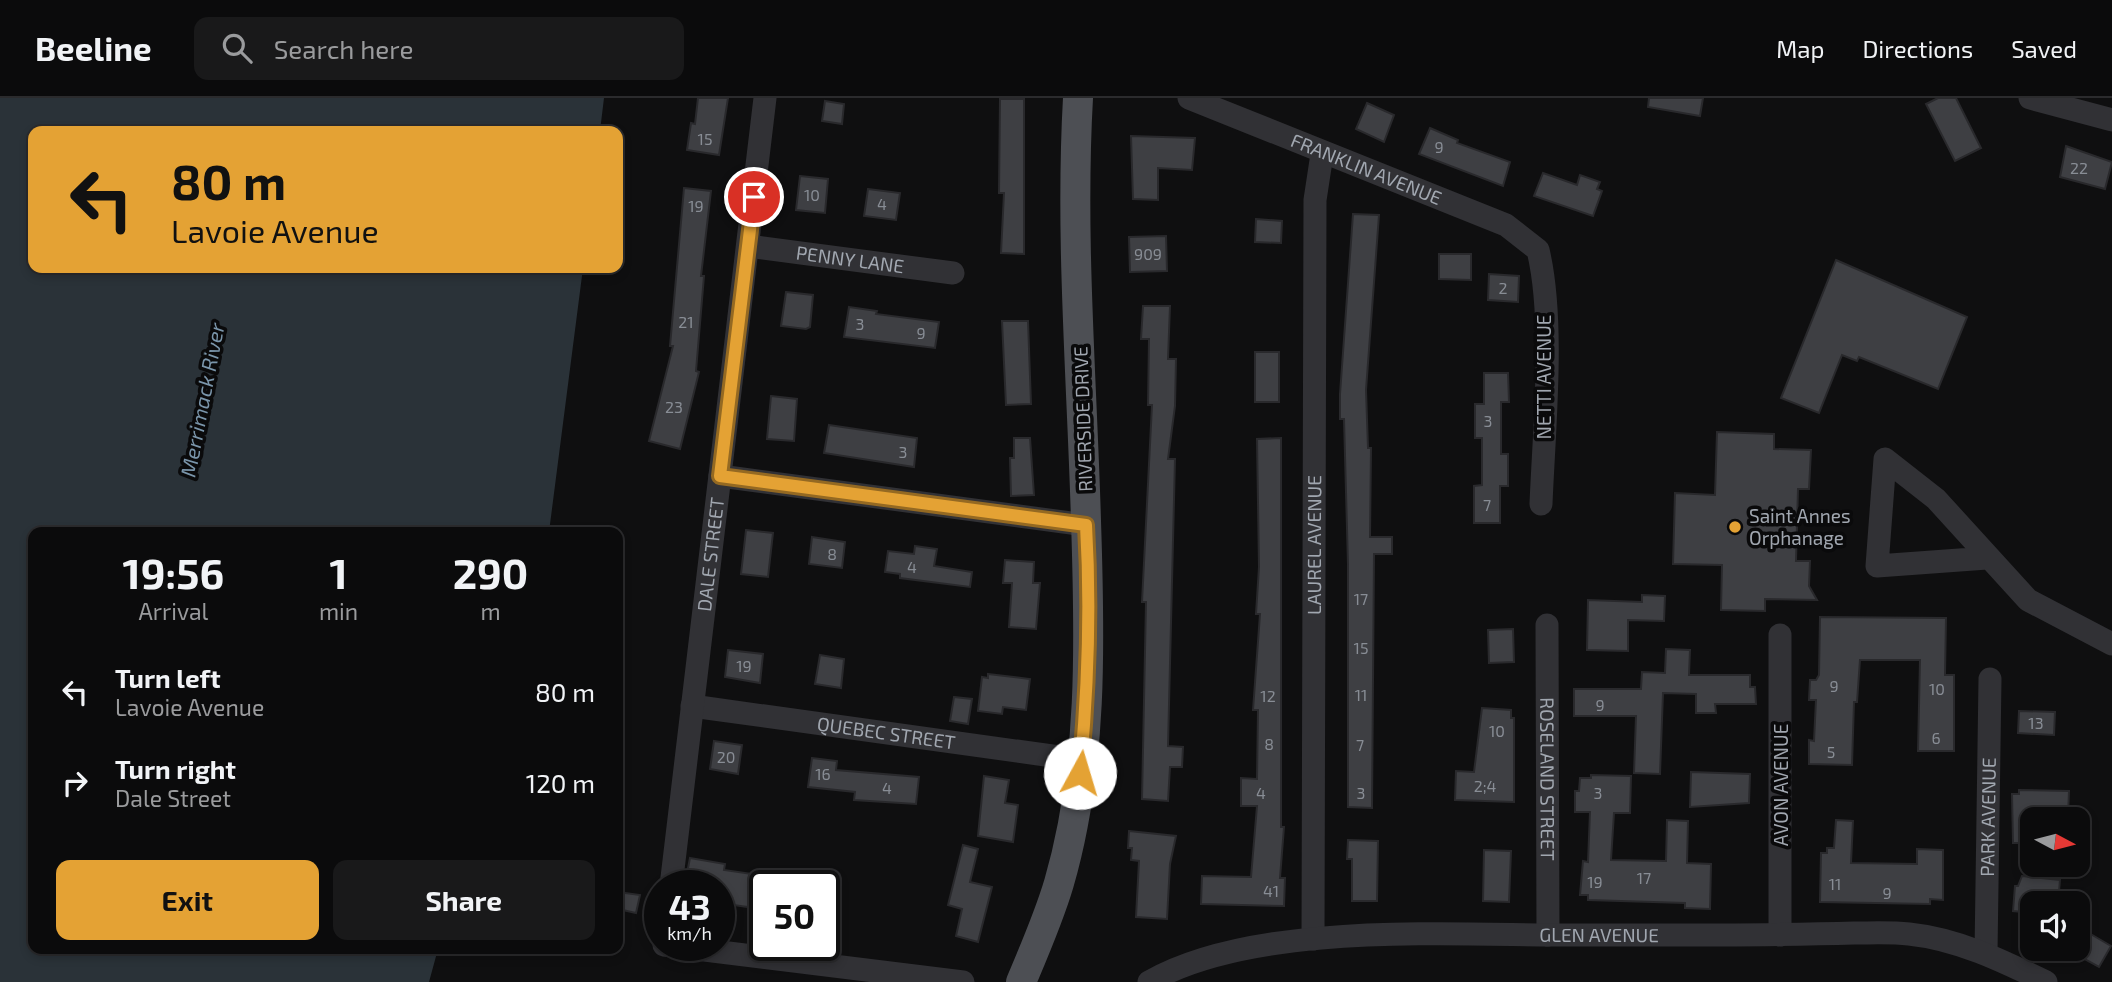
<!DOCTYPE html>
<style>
body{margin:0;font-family:"Exo 2",sans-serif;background:#19191a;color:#f1f3f6;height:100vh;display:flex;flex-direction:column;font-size:26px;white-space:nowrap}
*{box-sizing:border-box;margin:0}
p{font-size:23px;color:#9a9b9d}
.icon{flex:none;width:38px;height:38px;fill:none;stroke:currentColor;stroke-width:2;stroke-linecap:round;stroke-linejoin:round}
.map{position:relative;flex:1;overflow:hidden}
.side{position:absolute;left:28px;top:429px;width:595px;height:427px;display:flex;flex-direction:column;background:#0b0b0c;border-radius:14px;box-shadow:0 4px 10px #0003,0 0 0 2px #2b2b2d}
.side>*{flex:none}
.top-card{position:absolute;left:28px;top:28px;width:595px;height:147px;border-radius:14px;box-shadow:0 4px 10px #0003,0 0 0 2px #2b2b2d;background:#e4a234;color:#111;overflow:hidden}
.needle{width:46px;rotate:97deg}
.fabs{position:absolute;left:2020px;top:709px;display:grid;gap:14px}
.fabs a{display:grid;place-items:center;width:70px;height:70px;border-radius:14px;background:#0b0b0c;box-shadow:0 4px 10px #0003,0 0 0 2px #2b2b2d;font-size:35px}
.speed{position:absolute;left:644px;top:772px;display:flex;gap:14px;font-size:35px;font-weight:700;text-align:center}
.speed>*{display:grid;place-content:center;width:91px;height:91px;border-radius:50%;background:#0b0b0c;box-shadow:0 4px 10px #0003,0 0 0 2px #2b2b2d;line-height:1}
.speed small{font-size:18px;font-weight:400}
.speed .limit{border:4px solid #111;border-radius:10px;background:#fff;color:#111}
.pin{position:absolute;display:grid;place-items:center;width:60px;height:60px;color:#fff;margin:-30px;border:4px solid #fff;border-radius:50%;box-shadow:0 2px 7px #0007}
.me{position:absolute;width:77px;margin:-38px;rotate:6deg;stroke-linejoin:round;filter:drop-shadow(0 0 5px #0008)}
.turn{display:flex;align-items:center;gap:24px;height:147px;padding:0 28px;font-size:32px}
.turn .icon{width:91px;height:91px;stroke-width:2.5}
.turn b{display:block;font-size:49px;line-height:60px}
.eta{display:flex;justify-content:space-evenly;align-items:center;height:119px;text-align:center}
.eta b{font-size:42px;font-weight:700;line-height:49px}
.button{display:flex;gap:14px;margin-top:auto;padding:14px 28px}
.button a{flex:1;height:80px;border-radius:14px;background:#e4a234;color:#111;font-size:28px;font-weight:700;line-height:80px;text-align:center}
.button a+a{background:#19191a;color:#f1f3f6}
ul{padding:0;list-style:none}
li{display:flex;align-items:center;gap:21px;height:91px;padding:0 28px}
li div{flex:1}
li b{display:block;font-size:26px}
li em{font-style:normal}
header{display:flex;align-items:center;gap:42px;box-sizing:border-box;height:98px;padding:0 35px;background:#0b0b0c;border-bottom:2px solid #2b2b2d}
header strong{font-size:33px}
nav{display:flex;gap:38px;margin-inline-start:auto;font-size:24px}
.search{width:490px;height:63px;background:#19191a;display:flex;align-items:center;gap:18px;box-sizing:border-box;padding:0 24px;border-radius:14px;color:#9a9b9d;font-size:26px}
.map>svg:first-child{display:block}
</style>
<header>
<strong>Beeline</strong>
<div class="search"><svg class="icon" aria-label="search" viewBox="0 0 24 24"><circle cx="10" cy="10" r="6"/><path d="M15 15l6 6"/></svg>Search here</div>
<nav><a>Map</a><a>Directions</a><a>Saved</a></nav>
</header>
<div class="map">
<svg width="2112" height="884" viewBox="0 0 2112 884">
<rect width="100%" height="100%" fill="#0f0f10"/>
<polygon fill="#2a3238" points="0,0 604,0 600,33 33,33 33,170 583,170 549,434 33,434 33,850 438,851 429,884 0,884"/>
<g fill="#3e3f43" stroke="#29292c" stroke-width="2">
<polygon points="698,0 728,0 719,57 687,52 691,25 695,26"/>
<polygon points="1649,0 1703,0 1700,18 1648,9"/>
<polygon points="1938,0 1956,0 1981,50 1955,63 1926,6"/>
<polygon points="1000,1 1024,1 1024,156 1001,155 1004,95 999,95"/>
<polygon points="825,3 844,6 842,26 822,23"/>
<polygon points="1367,5 1394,17 1384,44 1356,31"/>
<polygon points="1430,30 1458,42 1457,45 1510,64 1503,88 1419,56"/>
<polygon points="1131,38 1195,40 1192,72 1158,70 1158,102 1133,101"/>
<polygon points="2066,48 2112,64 2105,91 2060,79"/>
<polygon points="1543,75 1577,87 1580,77 1600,84 1597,91 1602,93 1593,118 1534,98"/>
<polygon points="800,78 828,81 825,115 796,112"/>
<polygon points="684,90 711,93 701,178 704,178 696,273 699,274 680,351 649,343 673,248 670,248"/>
<polygon points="868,91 900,95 896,122 864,118"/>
<polygon points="1353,116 1379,117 1366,292 1368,350 1371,350 1370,439 1392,439 1392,456 1374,456 1372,710 1348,709 1348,467 1344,321 1340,321 1340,296"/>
<polygon points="1256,121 1282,123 1281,145 1255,144"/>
<polygon points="1166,138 1167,173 1130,174 1129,139"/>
<polygon points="1439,156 1471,156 1471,182 1439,181"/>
<polygon points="1836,162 1967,219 1938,291 1859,259 1857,263 1842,257 1819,315 1781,300"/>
<polygon points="1489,176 1519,178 1518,204 1488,202"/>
<polygon points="786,194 813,197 810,229 806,231 781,228"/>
<polygon points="1143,208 1170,208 1168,261 1176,261 1175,308 1168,361 1175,361 1168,648 1183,649 1182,669 1170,669 1168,703 1142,701 1146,504 1142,504 1152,307 1148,307 1149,241 1141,241"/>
<polygon points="849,209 877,213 876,216 939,224 935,250 844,239"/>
<polygon points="1002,223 1028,223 1031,306 1006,307"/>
<rect x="1255" y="254" width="24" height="50"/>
<polygon points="1484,275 1508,275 1509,304 1501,304 1501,356 1508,356 1508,388 1500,388 1500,425 1474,425 1474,388 1482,387 1482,340 1475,340 1475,306 1484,306"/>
<polygon points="771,298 797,301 794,343 767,341"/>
<polygon points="829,327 917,340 914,369 824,355"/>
<polygon points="1717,334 1774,336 1774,351 1811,352 1809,391 1798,391 1796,463 1810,463 1809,488 1817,502 1765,501 1765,513 1721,512 1722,467 1673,466 1675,395 1715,397"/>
<polygon points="1014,340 1030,340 1034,397 1011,398 1010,360 1014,360"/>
<polygon points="1281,340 1281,729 1284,729 1280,780 1285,780 1284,808 1201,806 1202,778 1251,779 1257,708 1241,708 1241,680 1257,681 1258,612 1253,612 1260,516 1256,516 1259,469 1257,341"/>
<polygon points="746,432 773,435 768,479 741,476"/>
<polygon points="812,439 845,444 842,470 809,466"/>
<polygon points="915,448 937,451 934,468 972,474 970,489 900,480 900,476 885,474 888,453 914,456"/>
<polygon points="1005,462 1034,464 1033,485 1040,485 1036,531 1009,529 1012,485 1003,485"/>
<polygon points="1642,497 1665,498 1664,523 1628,522 1628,553 1587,552 1588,502 1642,504"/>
<polygon points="1820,519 1946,520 1945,577 1954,577 1954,653 1918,653 1920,562 1860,562 1857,604 1854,604 1852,667 1809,666 1809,642 1814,643 1816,602 1809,602 1810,582 1816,582 1819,577"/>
<polygon points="1513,531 1514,564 1489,565 1488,532"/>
<polygon points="1666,551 1690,552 1689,577 1750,577 1750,589 1755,589 1756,606 1715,606 1716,615 1696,615 1696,596 1663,595 1660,676 1634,675 1636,618 1574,618 1574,591 1641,591 1642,574 1665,575"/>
<polygon points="728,552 763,556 760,585 725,579"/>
<polygon points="820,557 844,561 841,590 815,586"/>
<polygon points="988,576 1030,581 1026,612 1003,609 1002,616 978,613 982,579 988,580"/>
<polygon points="954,599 972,601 968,626 950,623"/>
<polygon points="1482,610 1511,612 1511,620 1514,620 1514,704 1455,702 1456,673 1474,674"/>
<polygon points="2019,613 2055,614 2054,637 2018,635"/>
<polygon points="714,643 742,647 738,676 710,671"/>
<polygon points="812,660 837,663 836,672 919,679 916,706 854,702 855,694 808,689"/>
<polygon points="1691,674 1750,676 1749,705 1690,709"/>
<polygon points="1591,677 1631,678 1630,715 1614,715 1611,762 1666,763 1667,722 1688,723 1687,765 1711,766 1710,811 1685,810 1685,805 1588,802 1588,797 1580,797 1583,763 1588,764 1590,714 1575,714 1575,693 1579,693 1580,680 1591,680"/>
<polygon points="984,678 1009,682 1005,705 1018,707 1013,744 978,738"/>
<polygon points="2019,692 2069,693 2068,718 2032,718 2032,745 2013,745 2012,696 2019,696"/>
<polygon points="1836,722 1853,723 1851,765 1917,766 1917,751 1943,752 1943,802 1930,801 1930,806 1820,804 1821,755 1827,755 1827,750 1834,750"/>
<polygon points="1129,733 1176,738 1170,766 1167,821 1136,819 1139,763 1131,762 1132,750 1128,750"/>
<polygon points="1348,742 1378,743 1377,803 1352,803 1352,761 1347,761"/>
<polygon points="963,747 978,751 970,784 992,789 978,844 956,838 962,811 948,807"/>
<polygon points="1484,752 1511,753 1509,804 1483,803"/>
<polygon points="690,760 725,766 724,772 766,778 762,811 719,805 719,788 695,788 696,782 686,780"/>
<polygon points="2022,778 2060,782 2058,805 2032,805 2032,815 2013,813 2015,788 2018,788"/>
<polygon points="618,794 640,797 636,815 618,811"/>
<polygon points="2077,828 2111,848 2099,869 2077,857"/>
</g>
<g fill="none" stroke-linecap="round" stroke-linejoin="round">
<g stroke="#313135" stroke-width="23">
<path id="s1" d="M1189 0 1506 127 1538 152C1555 223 1544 331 1541 406"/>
<polyline points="2030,0 2112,22"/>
<path id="s2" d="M748 148 953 175"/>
<polyline points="720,378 1086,427"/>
<polyline points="1987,460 1877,468 1885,361 1936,401 2028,502 2112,546"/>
<path id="s3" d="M1547 527 1548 837"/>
<polyline points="1780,537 1780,837"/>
<path id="s4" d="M692 608 1081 662"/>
<path id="s5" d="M671 788 765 0"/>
<path id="s6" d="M1313 841 1315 102 1322 56"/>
<polyline points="664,847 963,884"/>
<path id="s7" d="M1986 855 1990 581"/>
<path id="s8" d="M1149 884C1250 826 1435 836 1551 837 1652 837 1753 838 1854 835 1872 835 1891 834 1909 836 1958 841 2003 863 2046 884"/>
</g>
<path stroke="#4d4f54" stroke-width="30" d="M1021 884C1035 851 1049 819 1059 785 1093 668 1090 543 1086 423 1082 282 1070 140 1078 0"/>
</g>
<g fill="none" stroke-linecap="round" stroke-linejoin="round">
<g stroke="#946922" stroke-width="18">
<path id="route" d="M754 99 720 378 1086 427C1091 511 1088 591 1080 675"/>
</g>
<use href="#route" stroke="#e4a234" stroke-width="12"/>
</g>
<circle fill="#e4a234" stroke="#0a0a0b" stroke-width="2.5" cx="1735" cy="429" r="7"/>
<g text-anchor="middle" stroke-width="7" stroke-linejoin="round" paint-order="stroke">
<g font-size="16" fill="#888d95">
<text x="705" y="47">15</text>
<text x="1439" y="55">9</text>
<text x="2079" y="76">22</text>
<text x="812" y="103">10</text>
<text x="882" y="112">4</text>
<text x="696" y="114">19</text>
<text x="1148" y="162">909</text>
<text x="1503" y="196">2</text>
<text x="686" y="230">21</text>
<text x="860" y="232">3</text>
<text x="921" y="241">9</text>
<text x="674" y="315">23</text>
<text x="1488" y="329">3</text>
<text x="903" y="360">3</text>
<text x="1487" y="413">7</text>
<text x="832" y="462">8</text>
<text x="912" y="475">4</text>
<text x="1361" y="507">17</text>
<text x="1361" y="556">15</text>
<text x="744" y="574">19</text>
<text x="1834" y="594">9</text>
<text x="1937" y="597">10</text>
<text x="1361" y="603">11</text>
<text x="1268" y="604">12</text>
<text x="1600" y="613">9</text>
<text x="2036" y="631">13</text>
<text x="1497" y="639">10</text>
<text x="1936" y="646">6</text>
<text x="1269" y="652">8</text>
<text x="1360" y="653">7</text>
<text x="1831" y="660">5</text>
<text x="726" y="665">20</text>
<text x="823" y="682">16</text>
<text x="1485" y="694">2;4</text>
<text x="887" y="696">4</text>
<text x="1261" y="701">4</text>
<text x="1361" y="701">3</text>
<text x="1598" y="701">3</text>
<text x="1644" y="786">17</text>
<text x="1595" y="790">19</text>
<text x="1835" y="792">11</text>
<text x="1271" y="799">41</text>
<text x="1887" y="801">9</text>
</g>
<g font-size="19" fill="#a1a7b0" stroke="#0a0a0b">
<text dy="7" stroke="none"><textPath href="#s1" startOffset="191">FRANKLIN AVENUE</textPath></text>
<text dy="7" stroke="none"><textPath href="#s2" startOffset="103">PENNY LANE</textPath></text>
<text transform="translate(1544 279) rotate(-90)" y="7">NETTI AVENUE</text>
<text transform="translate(1083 321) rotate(-92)" y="7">RIVERSIDE DRIVE</text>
<text dy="7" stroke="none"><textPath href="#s6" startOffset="394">LAUREL AVENUE</textPath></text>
<text dy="7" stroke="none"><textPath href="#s5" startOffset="334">DALE STREET</textPath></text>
<text dy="7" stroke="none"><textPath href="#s4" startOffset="196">QUEBEC STREET</textPath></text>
<text dy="7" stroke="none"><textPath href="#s3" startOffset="154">ROSELAND STREET</textPath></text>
<text transform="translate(1781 687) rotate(-90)" y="7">AVON AVENUE</text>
<text dy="7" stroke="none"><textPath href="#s7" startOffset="136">PARK AVENUE</textPath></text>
<text dy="7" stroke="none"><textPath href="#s8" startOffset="457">GLEN AVENUE</textPath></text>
</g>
<g font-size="19" fill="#a1a7b0" stroke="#0a0a0b" text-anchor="start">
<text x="1749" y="425">Saint Annes<tspan x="1749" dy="22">Orphanage</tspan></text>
</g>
<g font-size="21" font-style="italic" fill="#7a95aa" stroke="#0a0a0b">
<text transform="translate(203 302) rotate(-79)" y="7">Merrimack River</text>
</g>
</g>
</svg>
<div class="fabs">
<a><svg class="needle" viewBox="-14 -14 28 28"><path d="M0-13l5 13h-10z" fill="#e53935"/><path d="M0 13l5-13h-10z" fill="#9a9b9d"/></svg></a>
<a><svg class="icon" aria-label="sound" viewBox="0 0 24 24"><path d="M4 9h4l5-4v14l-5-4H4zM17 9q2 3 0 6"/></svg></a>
</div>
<div class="speed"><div>43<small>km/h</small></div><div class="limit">50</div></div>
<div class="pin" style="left:754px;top:99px;background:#d93025"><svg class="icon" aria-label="arrive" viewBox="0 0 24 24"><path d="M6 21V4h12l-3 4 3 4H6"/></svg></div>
<svg class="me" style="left:1080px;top:675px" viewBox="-20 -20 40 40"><circle r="19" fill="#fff"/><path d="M0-13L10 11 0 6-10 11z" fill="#e4a234"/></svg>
<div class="top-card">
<div class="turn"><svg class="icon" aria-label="left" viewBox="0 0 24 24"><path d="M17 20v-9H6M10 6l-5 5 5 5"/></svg><div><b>80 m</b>Lavoie Avenue</div></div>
</div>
<section class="side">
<div class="eta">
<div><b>19:56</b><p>Arrival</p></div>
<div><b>1</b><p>min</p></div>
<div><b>290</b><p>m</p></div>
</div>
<ul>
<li><svg class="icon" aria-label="left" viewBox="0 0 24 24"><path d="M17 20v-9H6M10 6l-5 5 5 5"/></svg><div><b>Turn left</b><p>Lavoie Avenue</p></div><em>80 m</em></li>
<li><svg class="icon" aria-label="right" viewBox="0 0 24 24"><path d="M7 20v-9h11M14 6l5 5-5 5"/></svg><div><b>Turn right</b><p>Dale Street</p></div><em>120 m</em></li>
</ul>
<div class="button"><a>Exit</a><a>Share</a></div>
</section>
</div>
